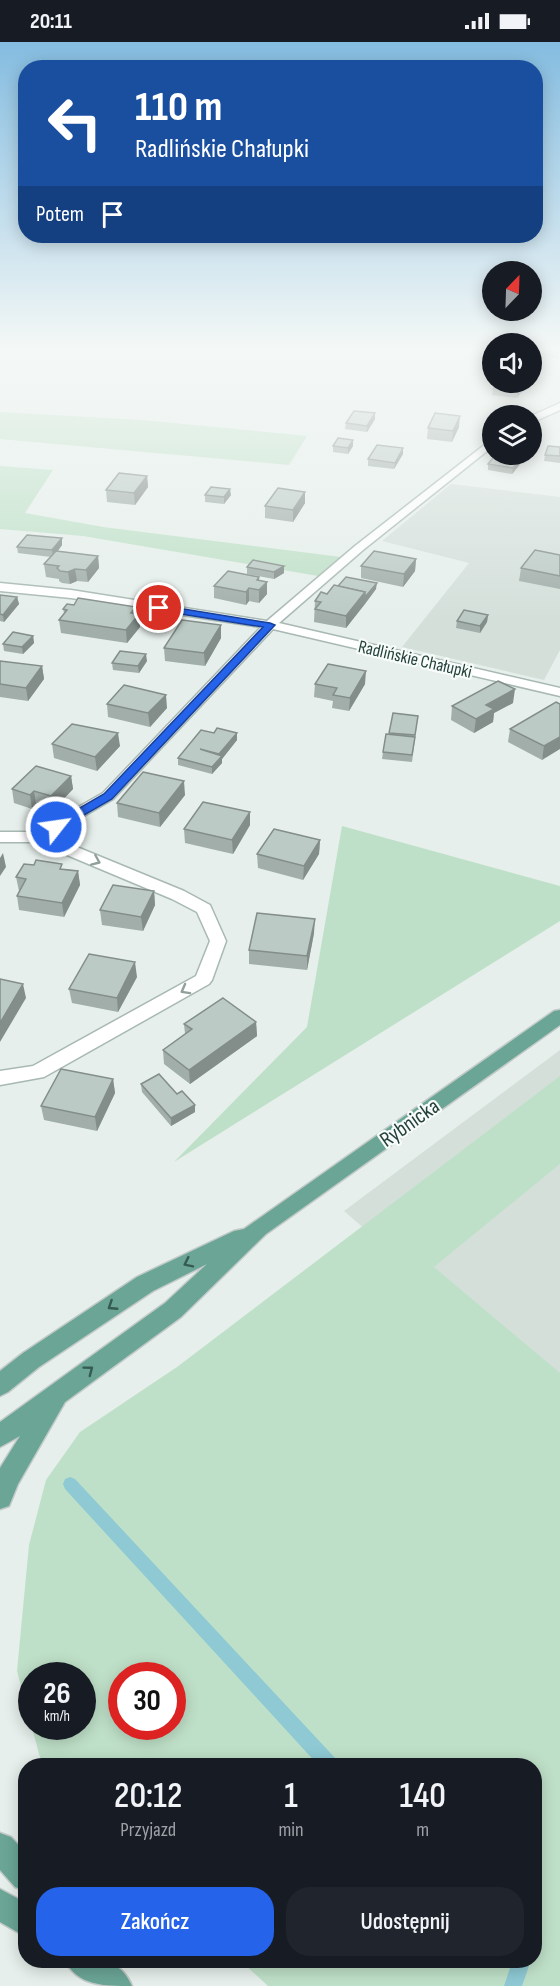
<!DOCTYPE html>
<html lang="pl">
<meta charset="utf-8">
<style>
body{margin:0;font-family:"Sofia Sans Condensed",sans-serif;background:#20242c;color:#f1f3f6;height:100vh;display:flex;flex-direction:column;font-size:22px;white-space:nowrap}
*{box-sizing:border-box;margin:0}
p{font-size:20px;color:#9ea1a6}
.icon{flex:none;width:33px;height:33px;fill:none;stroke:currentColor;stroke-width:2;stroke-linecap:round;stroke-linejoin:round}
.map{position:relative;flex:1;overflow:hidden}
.side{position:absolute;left:18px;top:1716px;width:524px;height:210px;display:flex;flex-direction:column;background:#171b24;border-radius:24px;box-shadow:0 3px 15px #0003}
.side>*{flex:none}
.top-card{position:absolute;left:18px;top:18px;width:525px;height:183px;border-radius:24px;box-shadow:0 3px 15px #0003;background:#1a4fa0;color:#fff;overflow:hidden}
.needle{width:39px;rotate:23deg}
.fabs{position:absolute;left:482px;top:219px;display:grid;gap:12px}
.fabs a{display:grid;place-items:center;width:60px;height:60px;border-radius:50%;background:#171b24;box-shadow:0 3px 15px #0003;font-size:30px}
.speed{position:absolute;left:18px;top:1620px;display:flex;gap:12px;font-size:30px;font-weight:700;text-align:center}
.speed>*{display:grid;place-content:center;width:78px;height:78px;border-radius:50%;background:#171b24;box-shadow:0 3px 15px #0003;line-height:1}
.speed small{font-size:15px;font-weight:400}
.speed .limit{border:9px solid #d22;background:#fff;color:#111}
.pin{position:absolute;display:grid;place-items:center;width:51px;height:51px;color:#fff;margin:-26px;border:3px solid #fff;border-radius:50%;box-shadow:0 2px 6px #0007}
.me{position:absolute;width:66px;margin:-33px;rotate:60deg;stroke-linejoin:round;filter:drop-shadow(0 0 4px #0008)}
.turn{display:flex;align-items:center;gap:21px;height:126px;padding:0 18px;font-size:27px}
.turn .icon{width:78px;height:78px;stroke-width:2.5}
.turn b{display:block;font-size:42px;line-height:51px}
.then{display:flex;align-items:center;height:57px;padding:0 18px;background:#0003;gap:12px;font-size:22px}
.eta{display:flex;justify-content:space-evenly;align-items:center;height:102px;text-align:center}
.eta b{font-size:36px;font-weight:600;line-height:42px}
.primary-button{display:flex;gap:12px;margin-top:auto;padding:12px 18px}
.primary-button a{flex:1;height:69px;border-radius:24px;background:#2563eb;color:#fff;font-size:24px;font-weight:600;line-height:69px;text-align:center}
.primary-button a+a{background:#20242c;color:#f1f3f6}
.status{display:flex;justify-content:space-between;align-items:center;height:42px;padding:0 30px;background:#171b24;direction:ltr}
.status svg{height:16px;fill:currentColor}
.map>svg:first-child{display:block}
</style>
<div class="status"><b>20:11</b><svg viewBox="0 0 49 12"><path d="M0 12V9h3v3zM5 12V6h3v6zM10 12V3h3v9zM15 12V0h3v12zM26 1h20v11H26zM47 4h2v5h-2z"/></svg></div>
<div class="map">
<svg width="560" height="1944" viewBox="0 0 560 1944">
<rect width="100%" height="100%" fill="#e6efeb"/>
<g fill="#d4dfda">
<polygon points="451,442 560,455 560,608 544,638 402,605 469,521 382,499"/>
<polygon points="560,1008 560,1357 344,1169"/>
</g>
<g fill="#bfe0c8" fill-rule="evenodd">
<polygon points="0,370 142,378 307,394 289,423 0,397"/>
<polygon points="0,424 53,428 25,471 103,485 341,515 318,534 83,494 0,487"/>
<polygon points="342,784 560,844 560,879 174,1120 307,985"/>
<path d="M560 1034V1122L434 1225 560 1331V1944H268L241 1919 534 1918V1724L42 1723 17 1629 29 1503 46 1438 80 1390 177 1325ZM32 1634H82V1684H32ZM122 1634H172V1684H122Z"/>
</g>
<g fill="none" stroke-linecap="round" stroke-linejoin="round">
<g fill="#8ec9d4" fill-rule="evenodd">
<polygon points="70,1435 75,1437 337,1718 339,1724 319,1724 65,1447 63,1442 65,1437"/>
<polygon points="506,1918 527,1918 529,1924 522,1944 504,1944 510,1926"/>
</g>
<g stroke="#a8b8b2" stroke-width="3">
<g id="minor">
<polygon points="560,361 560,368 531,381 531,374"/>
<polygon points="492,397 492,405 363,508 279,581 560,646 560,654 273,587 113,757 50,794 184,849 210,863 226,899 212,938 209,942 44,1035 0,1043 0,1029 33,1024 196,934 210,899 197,870 172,857 36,800 0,800 0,790 35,790 103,751 261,585 71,556 0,549 0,541 71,548 267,579 355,504"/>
</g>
</g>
<g stroke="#c2cac8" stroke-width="3">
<g id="major">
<polygon points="560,968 560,983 266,1192 181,1275 65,1360 18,1442 9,1464 0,1467 0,1426 20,1394 0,1405 0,1380 165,1261 207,1222 153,1249 39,1325 8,1350 0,1354 0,1329 23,1311 137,1235 234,1189 244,1187 554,969"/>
<polygon points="0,1791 11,1795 26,1811 26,1849 15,1845 0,1828"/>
<polygon points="0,1847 26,1861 26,1895 0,1880"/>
<path d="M65 1918C93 1918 119 1913 132 1944 105 1944 77 1944 65 1918Z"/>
</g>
</g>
<use href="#minor" fill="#fff" fill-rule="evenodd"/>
<use href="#major" fill="#6aa596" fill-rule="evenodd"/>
</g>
<g fill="#a1aea9">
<polygon points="534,307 560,307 558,316 533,313"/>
<polygon points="526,340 525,346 517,356 492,353 493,347"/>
<polygon points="375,371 375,377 367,390 345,387 346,381"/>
<polygon points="459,385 452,400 427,397 428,386"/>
<polygon points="333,404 353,404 348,412 333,410"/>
<polygon points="560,405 560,421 544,419 545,413"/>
<polygon points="403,412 394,427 368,424 368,417"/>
<polygon points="522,414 522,420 512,432 488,428 488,422"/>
<polygon points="147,434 148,445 135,463 107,460 106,448"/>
<polygon points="205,453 231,453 224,462 205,460"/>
<polygon points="305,461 293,480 265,476 265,464"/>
<polygon points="62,496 62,503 58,509 98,514 99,526 88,540 77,539 70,542 62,541 59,539 59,537 46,535 44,522 51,515 18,511 17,505"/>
<polygon points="560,513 560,547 519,539 521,526"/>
<polygon points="416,517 415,529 403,545 361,536 361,524"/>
<polygon points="284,524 284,531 274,537 247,532 247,525"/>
<polygon points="259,538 267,552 259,561 249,559 246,563 214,556 214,544"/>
<polygon points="376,547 346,586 314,580 315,559 327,552"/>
<polygon points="0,553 17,555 19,562 4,580 0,579"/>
<polygon points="63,567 139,572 140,585 127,601 61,591 59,578 64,571"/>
<polygon points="488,573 487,580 480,591 456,586 457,579"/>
<polygon points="221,583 221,596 205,624 165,619 164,606"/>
<polygon points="33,594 34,601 23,612 4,609 3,602"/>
<polygon points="0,619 42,624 44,637 28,659 0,655"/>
<polygon points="147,619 139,631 113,628 112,621"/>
<polygon points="315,642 365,642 349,669 332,666 333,659 314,655"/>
<polygon points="556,660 542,718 508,700 510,687"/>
<polygon points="513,661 494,671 493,680 474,691 451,678 452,664"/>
<polygon points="107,662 167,666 150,685 108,675"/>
<polygon points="393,671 418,674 412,720 382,717 383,710 389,693"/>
<polygon points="214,691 237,691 237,698 222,717 222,721 212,732 178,723 178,716"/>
<polygon points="52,702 120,704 97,729 54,716"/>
<polygon points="71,734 73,747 53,768 36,762 32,767 14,761 12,747"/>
<polygon points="185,753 160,785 118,775 117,761"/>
<polygon points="250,783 233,812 185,801 184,787"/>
<polygon points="320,798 319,812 303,838 258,826 257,812"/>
<polygon points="63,827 78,829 80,843 64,875 19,868 17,854 19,849 16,835"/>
<polygon points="154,849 155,863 143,889 102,883 100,868"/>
<polygon points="314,891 307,928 249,922 249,908"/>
<polygon points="137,935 118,970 72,961 69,947"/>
<polygon points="256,980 257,994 190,1042 164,1022 163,1008 185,992 184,982"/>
<polygon points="113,1037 115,1051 97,1089 44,1078 41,1064"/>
<polygon points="141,1042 177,1052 195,1063 195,1070 171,1084 142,1050"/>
</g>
<g fill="#838d89">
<polygon points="526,340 525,346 517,356 518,351"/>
<polygon points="375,371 375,377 367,390 367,384"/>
<polygon points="460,374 459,385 452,400 453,389"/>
<polygon points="353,398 353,404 348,412 348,406"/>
<polygon points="403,406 403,412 394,427 395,421"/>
<polygon points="522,414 522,420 512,432 513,426"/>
<polygon points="147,434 148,445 135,463 134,451"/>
<polygon points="230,447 231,453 224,462 224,455"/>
<polygon points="305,450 305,461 293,480 293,468"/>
<polygon points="62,496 62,503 53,515 52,508"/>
<polygon points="98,514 99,526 88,540 86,528"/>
<polygon points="416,517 415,529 403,545 404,532"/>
<polygon points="284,524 284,531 274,537 274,530"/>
<polygon points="75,527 77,539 70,542 68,530"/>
<polygon points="259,535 260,548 267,540 267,552 259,561 259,548 257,538"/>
<polygon points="377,541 376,547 365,562 365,555"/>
<polygon points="249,546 249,559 246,563 246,550"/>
<polygon points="365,550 365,562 346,586 346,574"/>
<polygon points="17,555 19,562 4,580 3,573"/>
<polygon points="136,565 136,575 139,572 140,585 127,601 126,588 131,571"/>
<polygon points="488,573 487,580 480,591 480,584"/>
<polygon points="221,583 221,596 205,624 204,611"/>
<polygon points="33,594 34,601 23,612 22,605"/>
<polygon points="146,612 147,619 139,631 138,624"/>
<polygon points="42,624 44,637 28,659 26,646"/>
<polygon points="366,629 365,642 349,669 350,656"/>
<polygon points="515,647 513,661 494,671 493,680 474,691 476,677 486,663"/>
<polygon points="166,653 167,666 150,685 148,671"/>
<polygon points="118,691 120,704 97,729 95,715"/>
<polygon points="237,691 237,698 222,717 222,721 212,732 212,725 219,717 219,712"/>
<polygon points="560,695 560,707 542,718 544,704"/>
<polygon points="71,734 73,747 53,768 51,754"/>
<polygon points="184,739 185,753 160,785 159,771"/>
<polygon points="34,749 36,762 32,767 30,753"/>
<polygon points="250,770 250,783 233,812 232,798"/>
<polygon points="320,798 319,812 303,838 304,824"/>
<polygon points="3,811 6,825 0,834 0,816"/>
<polygon points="78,829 80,843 64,875 62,861"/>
<polygon points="154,849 155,863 143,889 141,875"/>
<polygon points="315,877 314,891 307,928 307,914"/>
<polygon points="135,920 137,935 118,970 117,956"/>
<polygon points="23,942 26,956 0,1000 0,981"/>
<polygon points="256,980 257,994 190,1042 189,1028"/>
<polygon points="113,1037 115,1051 97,1089 95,1075"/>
<polygon points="195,1063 195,1070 171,1084 171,1076"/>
</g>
<g fill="#bbcac4" stroke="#838d89" stroke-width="1.5">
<polygon points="534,307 560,307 560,309 559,311"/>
<polygon points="498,340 526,340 518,351 493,347"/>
<polygon points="354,369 375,371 367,384 346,381"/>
<polygon points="435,371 460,374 453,389 428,386"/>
<polygon points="338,396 353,398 348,406 333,404"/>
<polygon points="377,403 403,406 395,421 368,417"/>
<polygon points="548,404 560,405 560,414 545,413"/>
<polygon points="496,412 514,412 522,414 513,426 488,422"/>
<polygon points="119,431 147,434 134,451 106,448"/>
<polygon points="211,445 230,447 224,455 205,453"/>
<polygon points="278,446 305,450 293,468 265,464"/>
<polygon points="27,493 62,496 52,508 17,505"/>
<polygon points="535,508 560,513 560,534 521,526"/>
<polygon points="56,509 98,514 86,528 75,527 68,530 60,529 57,526 59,524 44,522"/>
<polygon points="374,509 416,517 404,532 361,524"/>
<polygon points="253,518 284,524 274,530 247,525"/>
<polygon points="228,529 259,535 257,538 267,540 259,548 249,546 246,550 214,544"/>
<polygon points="346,535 377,541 365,555 365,550 338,544"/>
<polygon points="334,543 365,550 346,574 315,567 321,560 315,559 321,550 327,552"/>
<polygon points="0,553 17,555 3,573 0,572"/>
<polygon points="78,556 136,565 131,571 139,572 126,588 59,578 67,568 63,567 67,562 74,563"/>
<polygon points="464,568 488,573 480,584 457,579"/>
<polygon points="182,578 221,583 204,611 164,606"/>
<polygon points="13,590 33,594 22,605 3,602"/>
<polygon points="120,609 146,612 138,624 112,621"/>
<polygon points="0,619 42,624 26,646 0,642"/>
<polygon points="328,622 366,629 350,656 333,653 337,646 315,642"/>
<polygon points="498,639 515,647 486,663 494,667 476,677 452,664"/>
<polygon points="124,643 166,653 148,671 107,662"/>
<polygon points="556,660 560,662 560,695 544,704 510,687"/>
<polygon points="393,671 418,674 415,693 389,691"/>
<polygon points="72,682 118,691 95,715 52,702"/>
<polygon points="217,686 237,691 219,712 200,707 222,714 212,725 178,716 201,688 214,691"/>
<polygon points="386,692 415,695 412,713 383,710"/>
<polygon points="36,724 71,734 51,754 34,749 30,753 12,747"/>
<polygon points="143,730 184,739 159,771 117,761"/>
<polygon points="203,760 250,770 232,798 184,787"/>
<polygon points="274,787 320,798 304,824 257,812"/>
<polygon points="36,818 62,822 60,827 78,829 62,861 17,854 26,837 16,835 24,822 34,823"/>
<polygon points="113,843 154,849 141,875 100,868"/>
<polygon points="257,871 315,877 307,914 249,908"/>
<polygon points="89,912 135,920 117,956 69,947"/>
<polygon points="0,937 23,942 0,981"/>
<polygon points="223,956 256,980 189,1028 163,1008 192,987 184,982"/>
<polygon points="61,1027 113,1037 95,1075 41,1064"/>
<polygon points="159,1032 177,1052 182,1049 195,1063 171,1076 141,1042"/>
</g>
<defs><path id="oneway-chevron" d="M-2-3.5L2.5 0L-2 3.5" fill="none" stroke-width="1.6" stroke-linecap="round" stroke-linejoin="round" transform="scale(1.5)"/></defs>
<g stroke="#92a09c">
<use href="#oneway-chevron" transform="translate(96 819) rotate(23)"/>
<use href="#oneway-chevron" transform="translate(185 948) rotate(151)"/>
</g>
<g stroke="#365b51">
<use href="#oneway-chevron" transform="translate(188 1221) rotate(154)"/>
<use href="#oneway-chevron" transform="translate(112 1264) rotate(147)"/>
<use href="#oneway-chevron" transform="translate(89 1328) rotate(-37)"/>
</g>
<linearGradient id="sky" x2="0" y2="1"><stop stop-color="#84bce0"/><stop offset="0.53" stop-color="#f4f8f6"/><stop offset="1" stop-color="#f4f8f6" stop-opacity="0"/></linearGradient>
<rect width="560" height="579" fill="url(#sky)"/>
<polygon fill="#2563eb" stroke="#184099" stroke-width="1.5" points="159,563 270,581 275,583 112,757 60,787 52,787 52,782 104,752 263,585 156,568 156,564"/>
<g text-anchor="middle" stroke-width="4.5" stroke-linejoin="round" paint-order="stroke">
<g font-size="18" fill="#24423a" stroke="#f7fbf9">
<text transform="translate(415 617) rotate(13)" y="6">Radlińskie Chałupki</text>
</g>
<g font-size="22" fill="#24423a" stroke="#f7fbf9">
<text transform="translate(409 1080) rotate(-35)" y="8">Rybnicka</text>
</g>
</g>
</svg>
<div class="fabs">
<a><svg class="needle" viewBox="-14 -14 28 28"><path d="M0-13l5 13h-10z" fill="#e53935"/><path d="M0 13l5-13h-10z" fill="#9ea1a6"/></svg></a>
<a><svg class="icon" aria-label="sound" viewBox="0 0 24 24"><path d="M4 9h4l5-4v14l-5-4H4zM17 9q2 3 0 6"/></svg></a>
<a><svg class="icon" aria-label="layers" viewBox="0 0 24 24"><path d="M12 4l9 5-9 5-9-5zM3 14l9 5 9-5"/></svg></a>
</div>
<div class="speed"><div>26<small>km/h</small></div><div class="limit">30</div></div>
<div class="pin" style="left:159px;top:566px;background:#d93025"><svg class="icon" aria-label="arrive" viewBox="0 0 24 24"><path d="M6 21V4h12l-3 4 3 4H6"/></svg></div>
<svg class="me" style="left:56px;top:785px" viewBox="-20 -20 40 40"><circle r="17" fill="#2563eb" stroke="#fff" stroke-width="3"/><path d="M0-11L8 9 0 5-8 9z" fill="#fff"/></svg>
<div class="top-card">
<div class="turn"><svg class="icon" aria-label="left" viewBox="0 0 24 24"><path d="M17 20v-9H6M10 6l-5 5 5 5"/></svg><div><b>110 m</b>Radlińskie Chałupki</div></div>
<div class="then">Potem<svg class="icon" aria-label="arrive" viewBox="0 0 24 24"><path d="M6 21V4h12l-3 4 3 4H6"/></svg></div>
</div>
<section class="side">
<div class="eta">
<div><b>20:12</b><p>Przyjazd</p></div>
<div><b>1</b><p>min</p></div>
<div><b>140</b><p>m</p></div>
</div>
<div class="primary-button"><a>Zakończ</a><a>Udostępnij</a></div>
</section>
</div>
